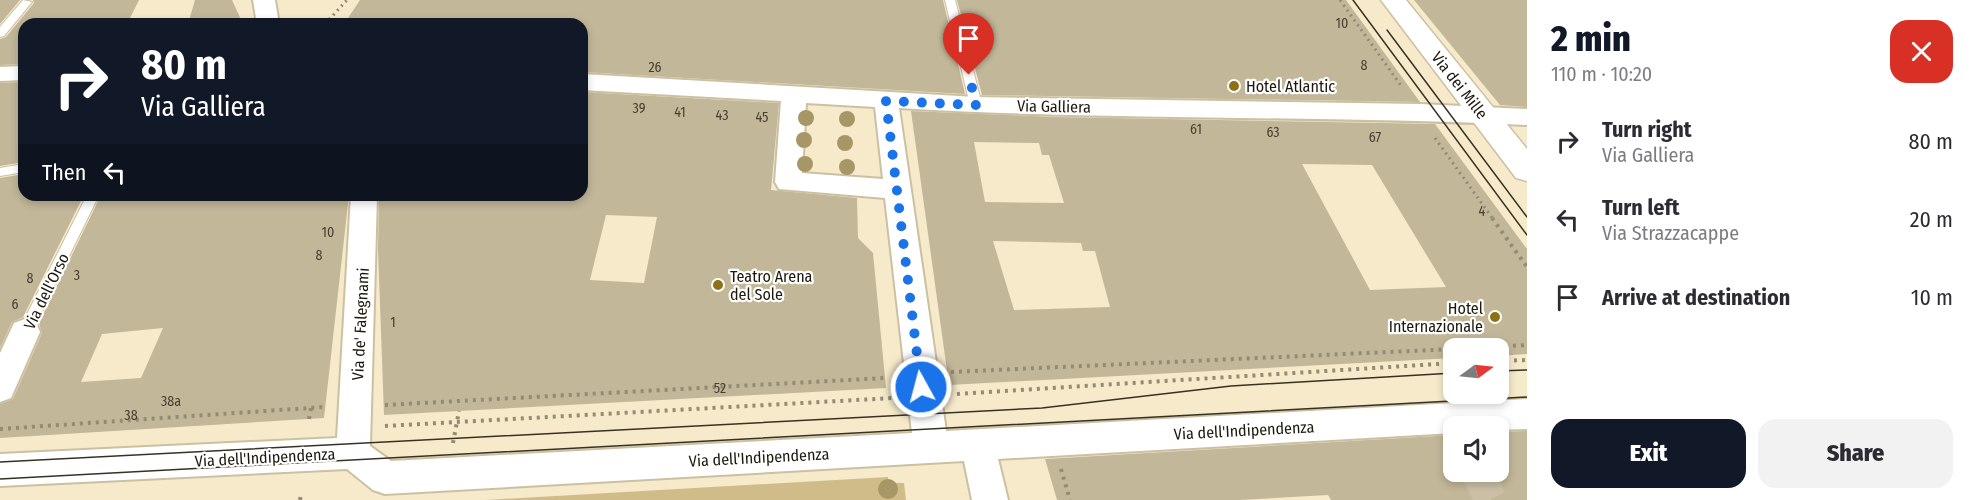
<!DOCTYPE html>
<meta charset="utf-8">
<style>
body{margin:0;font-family:"Fira Sans Condensed",sans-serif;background:#f2f2f3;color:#2b2b33;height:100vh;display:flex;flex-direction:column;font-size:22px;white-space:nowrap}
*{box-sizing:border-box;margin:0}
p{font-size:20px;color:#7c7c81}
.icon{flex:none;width:33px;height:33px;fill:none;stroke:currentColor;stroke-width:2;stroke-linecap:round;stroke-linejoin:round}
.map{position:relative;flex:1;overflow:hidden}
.drawer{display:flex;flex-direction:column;background:#fff;width:450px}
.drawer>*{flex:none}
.top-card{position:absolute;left:18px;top:18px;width:570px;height:183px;border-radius:18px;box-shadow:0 3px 9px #0003;background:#111827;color:#fff;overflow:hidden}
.needle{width:39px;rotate:75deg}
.tools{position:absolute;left:1443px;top:338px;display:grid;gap:12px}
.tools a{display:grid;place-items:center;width:66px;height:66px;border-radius:12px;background:#fff;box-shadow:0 3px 9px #0003;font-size:30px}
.pin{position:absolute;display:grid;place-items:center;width:51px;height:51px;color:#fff;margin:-62px -26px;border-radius:50% 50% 50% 0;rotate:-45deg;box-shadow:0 0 6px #0007}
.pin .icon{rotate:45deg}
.me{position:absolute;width:66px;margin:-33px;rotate:353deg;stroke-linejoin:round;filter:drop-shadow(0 0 4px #0008)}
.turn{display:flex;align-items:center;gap:21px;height:126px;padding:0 24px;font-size:27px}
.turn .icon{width:78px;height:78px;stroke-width:2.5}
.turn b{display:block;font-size:42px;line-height:51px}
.then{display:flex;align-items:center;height:57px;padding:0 24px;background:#0003;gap:12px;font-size:22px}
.round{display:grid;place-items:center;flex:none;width:63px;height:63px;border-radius:18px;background:#f2f2f3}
.headline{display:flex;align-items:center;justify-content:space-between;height:102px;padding:0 24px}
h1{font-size:36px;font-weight:800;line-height:45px;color:#111827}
.cta{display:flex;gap:12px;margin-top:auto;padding:12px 24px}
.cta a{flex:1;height:69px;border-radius:18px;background:#111827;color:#fff;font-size:24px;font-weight:800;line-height:69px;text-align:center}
.cta a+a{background:#f2f2f3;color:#2b2b33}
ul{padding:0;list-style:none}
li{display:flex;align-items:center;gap:18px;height:78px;padding:0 24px}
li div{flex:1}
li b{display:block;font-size:22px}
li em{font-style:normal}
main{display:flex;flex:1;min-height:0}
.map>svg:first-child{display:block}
</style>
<main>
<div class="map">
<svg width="1527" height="500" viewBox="0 0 1527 500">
<rect width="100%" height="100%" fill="#f6eacb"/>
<polygon fill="#d0bc88" points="888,477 889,483 904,483 906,500 485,500"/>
<g fill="#c2b799" fill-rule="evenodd">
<polygon points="0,0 20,0 0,24"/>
<polygon points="33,0 139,0 127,24 24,24 24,64 0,65 0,39 6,37 34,3"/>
<polygon points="195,0 232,0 243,24 188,24"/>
<polygon points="360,0 943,0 965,94 582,72 582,24 344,24"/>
<polygon points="957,0 1346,0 1420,102 982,95"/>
<polygon points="1414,0 1527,0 1527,107 1500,105"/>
<polygon points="24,82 24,162 0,166 0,83"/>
<path d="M582 92 779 103 771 190 857 198 858 238 873 253 886 388 384 415 378 249 379 195H582ZM606 215 657 217 644 283 590 280Z"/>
<path d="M911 111 1056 117 1435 124 1527 249V354L1498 356V348H1454V358L949 385ZM974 142 1039 143 1042 155H1049L1064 203 985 202ZM1302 164 1372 165 1446 287 1370 290ZM993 241 1081 243 1083 251H1095L1110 307 1014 310Z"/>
<polygon points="24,174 24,195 84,195 23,317 12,322 0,348 0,178"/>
<path d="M101 195H349L324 418 0 438V404L13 399 42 333 39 323ZM163 328 141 378 81 382 102 334Z"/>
<polygon points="1527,431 1527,500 1331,500 1328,495 1240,500 1057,500 1045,459 1454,435 1454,471 1498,471 1498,432"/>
</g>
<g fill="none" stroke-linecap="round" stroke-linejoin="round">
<polyline stroke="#cbc0a5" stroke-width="32" stroke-dasharray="32 16" stroke-linecap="butt" points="1476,471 1491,500"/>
<g stroke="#ccc0a3" stroke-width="2">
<g id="lane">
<polygon points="23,0 32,2 4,36 0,37 0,27"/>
<polygon points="945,0 955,0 982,105 980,108 972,108 970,105"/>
<polygon points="24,164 24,172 0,176 0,168"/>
<polygon points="87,195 99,195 30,336 25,338 20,336 18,332"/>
</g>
</g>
<g stroke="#ccc0a3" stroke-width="4">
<g id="street">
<polygon points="253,0 275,0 279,24 257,24"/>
<polygon points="24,66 24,80 0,81 0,67"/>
<path d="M582 74 976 97 1420 104 1527 109V125C1318 115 1108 121 899 108L946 431 1527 399V429L1498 430V426H1454V433L998 459 1008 500H972L964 461 385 494 373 490 347 469 0 486V454L337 438 351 195H377L370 446 391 461 912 433 885 198 779 189 775 182 781 101 582 90ZM806 103 875 107 883 179 802 173Z"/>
<polygon points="25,319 36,323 40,332 11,398 0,402 0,353 14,323"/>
</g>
</g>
<g stroke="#ccc0a3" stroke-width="3">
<polygon id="secondary" points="1381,0 1406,0 1527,149 1527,181 1516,178"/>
</g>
<g stroke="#948b75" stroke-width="3" stroke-dasharray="2 4" stroke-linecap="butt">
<polyline points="1340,0 1402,87"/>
<polyline points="325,24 347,0"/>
<polyline points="1435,138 1493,219"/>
</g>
<g stroke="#948b75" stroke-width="4" stroke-dasharray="3 5" stroke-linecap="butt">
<polyline points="1492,218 1527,267"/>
<polyline points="1473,348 1527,345"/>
<polyline points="1498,361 1527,360"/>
<polyline points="951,372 1454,349"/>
<polyline points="957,394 1454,363"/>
<polyline points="385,405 885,378"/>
<polyline points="309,419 311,408"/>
<polyline points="385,426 893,398"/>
<polyline points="0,429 324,407"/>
<polyline points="453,443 459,411"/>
<polyline points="1061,469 1070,500"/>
<polyline points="300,500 301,494"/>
</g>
<use href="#lane" fill="#fff" fill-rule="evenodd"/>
<use href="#street" fill="#fff" fill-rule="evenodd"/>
<use href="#secondary" fill="#fff" fill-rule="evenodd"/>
<g stroke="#373123" stroke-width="1.5">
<polyline points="1353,0 1527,235"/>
<polyline points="1387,30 1527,217"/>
<polyline points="1498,371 1527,370"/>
<polyline points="0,462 1042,408 1231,386 1454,373"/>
<polyline points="0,479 1527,397"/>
</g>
</g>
<g fill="#a89766">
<circle cx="806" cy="118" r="8"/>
<circle cx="847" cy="119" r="8"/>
<circle cx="804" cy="140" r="8"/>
<circle cx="845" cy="143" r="8"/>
<circle cx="805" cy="164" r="8"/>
<circle cx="847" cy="167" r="8"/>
<circle cx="888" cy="489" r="10"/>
</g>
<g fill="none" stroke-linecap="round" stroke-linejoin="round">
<polyline stroke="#1a73e8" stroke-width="10" stroke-dasharray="0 18" points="921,387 886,101 976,105 969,75"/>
</g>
<g fill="#8e7115" stroke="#fff" stroke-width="2">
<circle cx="1234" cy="86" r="6"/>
<circle cx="718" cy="285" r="6"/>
<circle cx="1495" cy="317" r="6"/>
</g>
<g text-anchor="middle" stroke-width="4.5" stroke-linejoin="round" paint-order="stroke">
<g font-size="14" fill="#474031">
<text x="1342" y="28">10</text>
<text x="1364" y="70">8</text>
<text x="655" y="72">26</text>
<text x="639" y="113">39</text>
<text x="680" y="117">41</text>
<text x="722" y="120">43</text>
<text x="762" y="122">45</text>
<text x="1196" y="134">61</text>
<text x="1273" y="137">63</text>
<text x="1375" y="142">67</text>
<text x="1482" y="216">4</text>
<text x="328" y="237">10</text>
<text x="319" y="260">8</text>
<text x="77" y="280">3</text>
<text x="30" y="283">8</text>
<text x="15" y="309">6</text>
<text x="393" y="327">1</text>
<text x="720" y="393">52</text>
<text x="171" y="406">38a</text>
<text x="131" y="420">38</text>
</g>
<g font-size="16" fill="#1e190e" stroke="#fff">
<text transform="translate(1460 85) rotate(52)" y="6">Via dei Mille</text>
<text transform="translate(1054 106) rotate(1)" y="6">Via Galliera</text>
<text transform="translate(46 291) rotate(-64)" y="6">Via dell'Orso</text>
<text transform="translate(360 324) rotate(-87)" y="6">Via de' Falegnami</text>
<text transform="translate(1244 430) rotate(-3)" y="6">Via dell'Indipendenza</text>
<text transform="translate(265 457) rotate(-3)" y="6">Via dell'Indipendenza</text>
<text transform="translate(759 457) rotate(-3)" y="6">Via dell'Indipendenza</text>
</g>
<g font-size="16" fill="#1e190e" stroke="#fff" text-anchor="start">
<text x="1246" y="92">Hotel Atlantic</text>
<text x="730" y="282">Teatro Arena<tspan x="730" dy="18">del Sole</tspan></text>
<text x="1483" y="314" text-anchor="end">Hotel<tspan x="1483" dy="18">Internazionale</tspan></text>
</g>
</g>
</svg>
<div class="tools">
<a><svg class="needle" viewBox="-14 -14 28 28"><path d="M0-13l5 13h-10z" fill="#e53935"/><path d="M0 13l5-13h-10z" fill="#7c7c81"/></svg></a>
<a><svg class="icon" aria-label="sound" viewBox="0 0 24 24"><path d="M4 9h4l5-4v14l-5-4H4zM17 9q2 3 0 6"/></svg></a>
</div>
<div class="pin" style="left:969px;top:75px;background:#d93025"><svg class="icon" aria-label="arrive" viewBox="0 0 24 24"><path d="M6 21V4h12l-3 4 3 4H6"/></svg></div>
<svg class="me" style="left:921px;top:387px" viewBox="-20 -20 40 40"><circle r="17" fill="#1a73e8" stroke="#fff" stroke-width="3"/><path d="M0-11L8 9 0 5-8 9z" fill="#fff"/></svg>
<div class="top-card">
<div class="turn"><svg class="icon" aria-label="right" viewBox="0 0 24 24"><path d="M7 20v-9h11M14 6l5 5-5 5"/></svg><div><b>80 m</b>Via Galliera</div></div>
<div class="then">Then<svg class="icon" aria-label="left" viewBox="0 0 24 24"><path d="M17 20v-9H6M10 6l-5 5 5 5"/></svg></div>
</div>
</div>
<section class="drawer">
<div class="headline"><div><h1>2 min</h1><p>110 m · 10:20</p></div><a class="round" style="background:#d93025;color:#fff"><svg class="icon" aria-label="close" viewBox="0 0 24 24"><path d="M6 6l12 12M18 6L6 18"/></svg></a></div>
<ul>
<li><svg class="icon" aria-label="right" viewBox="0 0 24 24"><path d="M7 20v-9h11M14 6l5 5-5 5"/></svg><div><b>Turn right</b><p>Via Galliera</p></div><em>80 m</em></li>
<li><svg class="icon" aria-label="left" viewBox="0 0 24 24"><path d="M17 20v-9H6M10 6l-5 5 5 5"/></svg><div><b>Turn left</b><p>Via Strazzacappe</p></div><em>20 m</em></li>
<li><svg class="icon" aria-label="arrive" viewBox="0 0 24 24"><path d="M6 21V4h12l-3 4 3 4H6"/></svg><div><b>Arrive at destination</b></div><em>10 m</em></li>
</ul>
<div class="cta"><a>Exit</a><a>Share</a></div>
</section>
</main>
